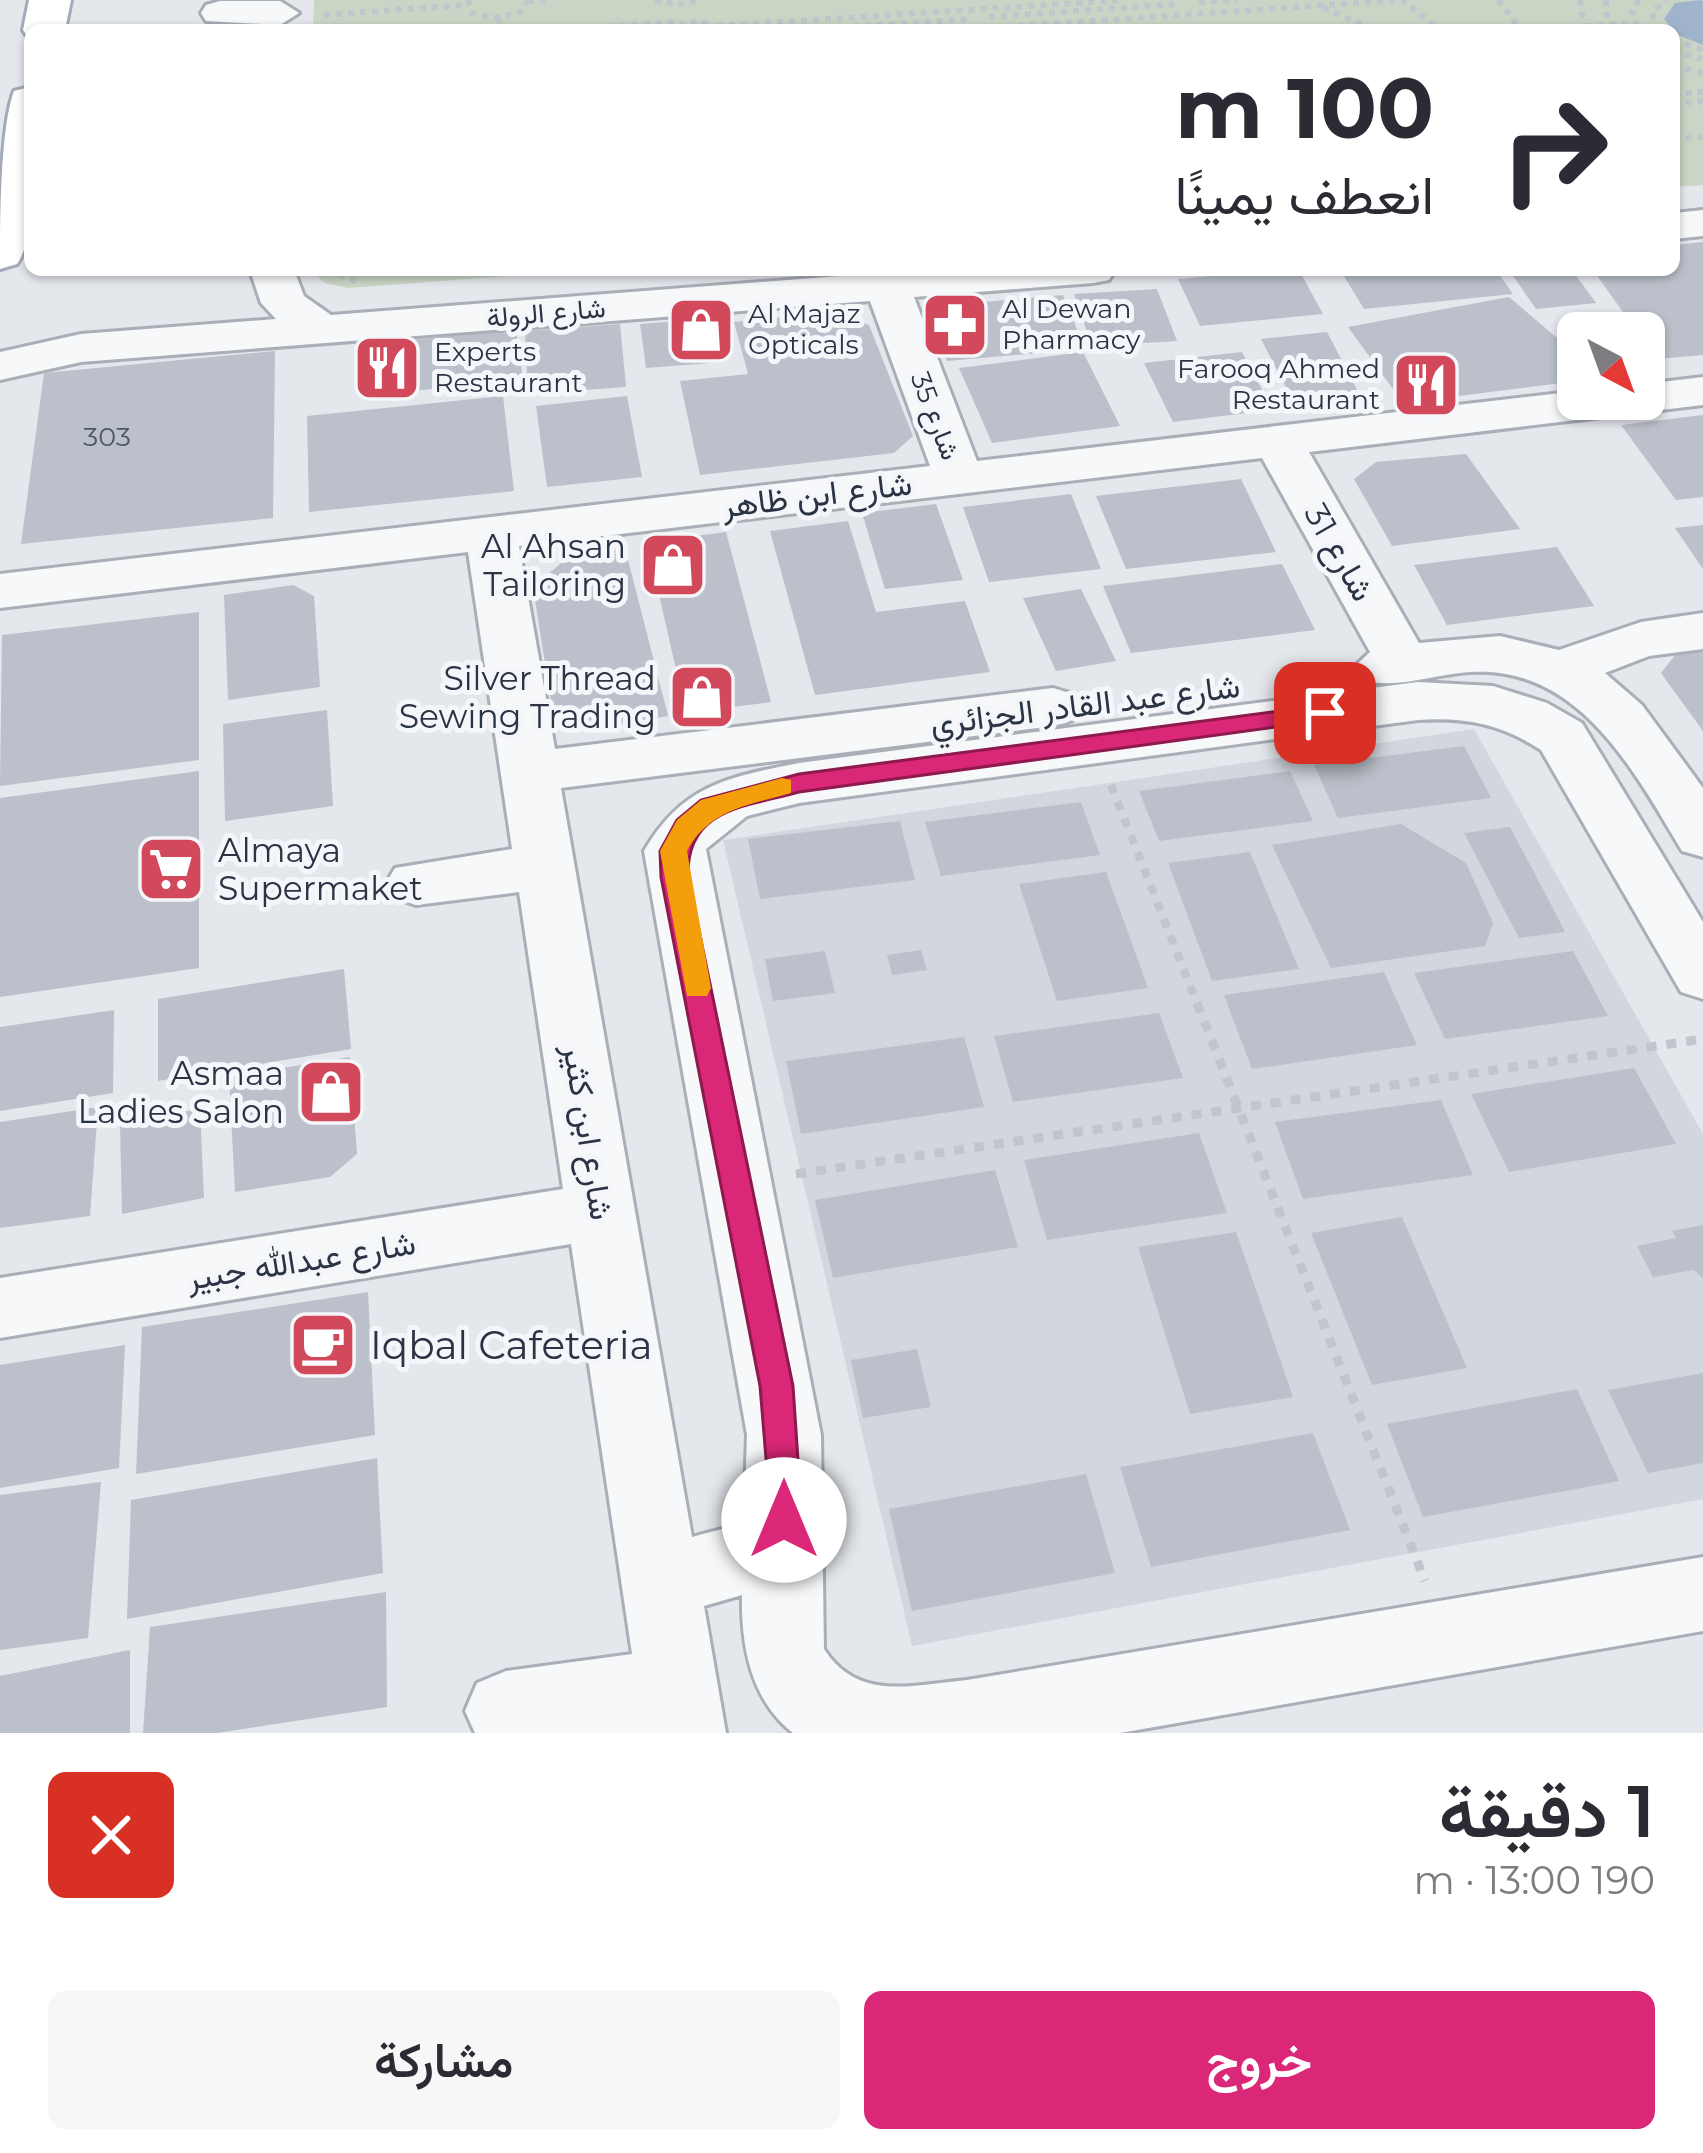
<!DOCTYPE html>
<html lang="ar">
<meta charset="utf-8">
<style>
body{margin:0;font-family:Montserrat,Vazirmatn,sans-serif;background:#f7f7f7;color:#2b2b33;direction:rtl;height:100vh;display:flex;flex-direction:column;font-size:45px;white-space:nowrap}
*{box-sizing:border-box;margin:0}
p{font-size:39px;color:#7c7c81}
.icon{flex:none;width:66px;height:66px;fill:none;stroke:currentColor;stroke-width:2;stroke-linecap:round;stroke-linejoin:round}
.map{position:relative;height:1733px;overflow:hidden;direction:ltr}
.details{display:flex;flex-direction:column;background:#fff;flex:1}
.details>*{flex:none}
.banner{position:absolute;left:24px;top:24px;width:1656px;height:252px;border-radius:18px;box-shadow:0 3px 9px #0004;direction:rtl;background:#fff;color:#2b2b33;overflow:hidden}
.needle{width:78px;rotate:139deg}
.tools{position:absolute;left:1557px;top:312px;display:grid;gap:24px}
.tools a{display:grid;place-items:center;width:108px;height:108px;border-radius:18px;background:#fff;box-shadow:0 3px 9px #0004;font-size:60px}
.pin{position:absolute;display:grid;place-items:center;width:102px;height:102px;color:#fff;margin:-51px;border-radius:24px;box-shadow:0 6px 18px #0006}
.me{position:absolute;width:132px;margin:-66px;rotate:0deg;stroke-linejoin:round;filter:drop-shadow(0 0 9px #0008)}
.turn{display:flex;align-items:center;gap:42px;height:252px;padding:0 48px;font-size:54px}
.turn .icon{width:156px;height:156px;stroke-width:2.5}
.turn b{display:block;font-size:84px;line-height:102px}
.round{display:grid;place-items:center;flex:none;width:126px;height:126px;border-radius:18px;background:#f7f7f7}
.overview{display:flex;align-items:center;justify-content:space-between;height:204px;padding:0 48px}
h1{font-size:72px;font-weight:600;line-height:90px}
.cta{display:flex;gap:24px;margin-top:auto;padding:24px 48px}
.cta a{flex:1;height:138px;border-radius:18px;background:#db2777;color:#fff;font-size:48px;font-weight:600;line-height:138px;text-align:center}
.cta a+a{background:#f7f7f7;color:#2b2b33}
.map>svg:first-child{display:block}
</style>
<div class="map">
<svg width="1703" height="1733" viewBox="0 0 1703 1733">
<rect width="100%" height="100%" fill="#e4e7ec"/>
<polygon fill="#d2d6de" points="1474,729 1703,1134 1703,1499 912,1646 723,840"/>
<g fill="#c9d6c5">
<polygon points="314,0 1703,0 1703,185 1674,187 1674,30 313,30"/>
<polygon points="311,270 587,270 348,288 325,283"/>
</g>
<polygon fill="#9fb4cc" points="1701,0 1703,2 1703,45 1678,35 1664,19 1675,3"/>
<g fill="#bbc0ca">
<polygon points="1703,242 1703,355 1657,359 1644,333 1638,333 1593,270 1674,270 1674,245"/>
<polygon points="1282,270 1299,270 1323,314 1200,326 1178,279"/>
<polygon points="1405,270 1496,270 1513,294 1364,309 1344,276"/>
<polygon points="1509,270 1572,270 1596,303 1536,309"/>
<polygon points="1157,289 1177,341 1092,346 1074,294"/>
<polygon points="1063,295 1085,349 947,361 928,320 949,305"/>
<polygon points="1509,297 1578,356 1578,381 1403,403 1348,327"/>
<polygon points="836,312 869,325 913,436 894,453 700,475 680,381 748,374 734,322"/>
<polygon points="716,318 723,362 646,368 640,324"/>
<polygon points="620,324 626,387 528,394 525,331"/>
<polygon points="516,330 523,380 370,395 368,344"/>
<polygon points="1327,332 1363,401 1296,407 1261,339"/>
<polygon points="275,351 273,518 21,544 44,373"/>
<polygon points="1083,352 1120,426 992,443 959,368"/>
<polygon points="1242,352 1273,410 1173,422 1144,363"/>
<polygon points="503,396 514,491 309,512 307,416"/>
<polygon points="627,396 642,477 547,487 536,406"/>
<polygon points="1703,415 1703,497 1676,500 1621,425"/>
<polygon points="1466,454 1520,529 1392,546 1354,479 1376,462"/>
<polygon points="1241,479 1276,552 1126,569 1096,496"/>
<polygon points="1071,494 1101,569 989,582 963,507"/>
<polygon points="936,504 963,580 885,589 862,513"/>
<polygon points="848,521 876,612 965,601 990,672 815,695 770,531"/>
<polygon points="1703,525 1703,569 1675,528"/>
<polygon points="726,532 771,702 686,713 647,542"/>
<polygon points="1557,547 1594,606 1447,625 1414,565"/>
<polygon points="625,548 668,716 583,730 552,708 533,587 566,559"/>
<polygon points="1282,564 1315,630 1131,653 1103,586"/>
<polygon points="293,585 314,596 320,687 228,700 224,595"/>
<polygon points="1081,589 1116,661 1056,671 1023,598"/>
<polygon points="199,612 199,760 0,786 2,635"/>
<polygon points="1703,650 1703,731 1661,673 1676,654"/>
<polygon points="327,710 333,806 225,821 223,724"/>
<polygon points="1464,746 1491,798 1338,818 1314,765"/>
<polygon points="199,771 199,968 0,997 0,798"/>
<polygon points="1290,771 1313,821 1159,841 1139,791"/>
<polygon points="1081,802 1100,855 941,876 925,822"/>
<polygon points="900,821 915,880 760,899 748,839"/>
<polygon points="1401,824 1466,863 1493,923 1485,946 1331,968 1272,845"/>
<polygon points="1510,827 1547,897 1565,932 1519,938 1464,833"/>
<polygon points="1250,852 1299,969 1212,981 1168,863"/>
<polygon points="1106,872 1148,988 1057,1001 1019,884"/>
<polygon points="921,950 927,970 892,975 887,955"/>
<polygon points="825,951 835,993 773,1001 765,959"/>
<polygon points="1573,951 1608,1016 1445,1039 1414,973"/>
<polygon points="344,969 351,1049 158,1081 158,999"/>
<polygon points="1384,972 1417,1045 1252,1069 1224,995"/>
<polygon points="114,1010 113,1093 0,1111 0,1027"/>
<polygon points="1159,1013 1183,1078 1013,1102 994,1036"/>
<polygon points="964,1037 984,1107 801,1134 786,1061"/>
<polygon points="350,1057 357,1154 330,1177 235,1192 229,1077"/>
<polygon points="1634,1068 1676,1144 1509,1172 1471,1094"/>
<polygon points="1441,1100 1473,1175 1303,1199 1275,1122"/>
<polygon points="98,1107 90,1216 0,1228 0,1122"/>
<polygon points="200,1109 204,1198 122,1214 120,1123"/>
<polygon points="1199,1133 1227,1213 1047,1240 1024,1160"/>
<polygon points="995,1170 1018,1247 833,1278 815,1200"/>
<polygon points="1402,1217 1467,1368 1372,1385 1311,1233"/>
<polygon points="1703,1225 1703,1278 1694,1270 1653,1277 1637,1246 1676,1238 1672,1231"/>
<polygon points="1236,1232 1293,1397 1190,1414 1138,1247"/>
<polygon points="368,1292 375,1435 136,1474 142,1327"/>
<polygon points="125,1345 119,1468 0,1488 0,1365"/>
<polygon points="917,1349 931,1407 863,1418 851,1360"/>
<polygon points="1703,1373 1703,1463 1648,1473 1608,1390"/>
<polygon points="1577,1389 1619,1481 1423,1517 1387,1424"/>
<polygon points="1313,1433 1350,1530 1151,1567 1120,1467"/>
<polygon points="377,1458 383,1573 127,1619 131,1500"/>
<polygon points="1086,1474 1115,1573 912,1611 889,1509"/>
<polygon points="101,1482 88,1638 0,1650 0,1495"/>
<polygon points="386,1592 387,1707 217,1733 143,1733 150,1627"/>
<polygon points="130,1650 130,1733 0,1733 0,1676"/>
</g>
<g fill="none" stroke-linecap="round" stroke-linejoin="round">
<g stroke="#a9aeb7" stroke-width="6">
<g id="minor">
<polygon points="220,1 280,1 299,13 280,25 206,21 201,13 206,5"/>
<polygon points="1703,210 1703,236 1674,239 1674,213"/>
<path d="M250 270H294L304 296 331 315 917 270H1115L1109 280 1093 283 914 297 977 461 1578 391V399H1644V384L1703 377V405L1309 452 1419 643 1500 636 1559 650 1641 622 1703 613V649L1649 656 1605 673 1642 705 1703 788V857L1682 851C1634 771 1579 665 1470 672 1434 674 1397 690 1362 680L1354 667 1370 652 1262 458 519 546 555 749 1053 688 1073 694 1081 707 1073 720 1053 726 561 788 692 1537 744 1523 747 1435 644 851C682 785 728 777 799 763L1418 682 1493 686 1547 703 1582 723 1703 922V999L1681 992 1541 750C1501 724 1466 717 1418 720L799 803 747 816 706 849 821 1435 824 1649C858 1702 913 1685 967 1680L1703 1557V1631L1120 1733H793C751 1700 741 1647 742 1595L704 1606 726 1733H475L465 1711 477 1683 506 1671 632 1654 571 1244 0 1338V1278L563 1189 519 892 416 905 395 898 386 883 395 868 512 849 468 552 0 608V574L930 466 870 301 81 362 0 380V352L81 334 276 319 261 303Z"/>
</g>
</g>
<g stroke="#a3abb8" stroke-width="6">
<g id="major">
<polygon points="29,0 71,0 65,30 30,30 29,39 23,30"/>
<path d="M30 87C30 131 42 229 17 264L0 269C0 222 0 128 14 91Z"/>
</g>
</g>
<g stroke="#c2c5cb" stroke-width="6" stroke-dasharray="6 6" stroke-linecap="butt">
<polyline points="468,0 472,13 493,18 521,12 528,0"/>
<polyline points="655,0 678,5 701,0"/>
<polyline points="1498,0 1521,30"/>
<polyline points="1580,0 1584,27"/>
<polyline points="1606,0 1607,25"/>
<polyline points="1639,0 1632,11 1639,30"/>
<polyline points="528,1 545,0"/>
<polyline points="1199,2 1237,0"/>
<polyline points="1323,8 1375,30"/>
<polyline points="324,15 467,5"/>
<polyline points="499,17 499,30"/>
<polyline points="989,17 1178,4"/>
<polyline points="717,26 1123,0"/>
<polyline points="560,30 681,22"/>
<polyline points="668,30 699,20 716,29"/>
<polyline points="770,30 805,29"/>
<polyline points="805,30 967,19"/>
<polyline points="958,30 1402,0 1440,30"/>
<polyline points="1538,30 1634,23"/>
<polyline points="1659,30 1652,13 1666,0"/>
<polyline points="1674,40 1703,50"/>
<polyline points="1674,51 1702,59"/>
<polyline points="1674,66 1703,73"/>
<polyline points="1674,94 1703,92"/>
<polyline points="1674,103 1703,101"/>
<polyline points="1674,139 1703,137"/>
<polyline points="328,270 357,282"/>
</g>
<polyline stroke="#c2c5cb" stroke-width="8" stroke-dasharray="9 9" stroke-linecap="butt" points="1111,785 1198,1006"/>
<g stroke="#c2c5cb" stroke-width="9" stroke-dasharray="10 10" stroke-linecap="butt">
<polyline points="1197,1003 1425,1581"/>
<polyline points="796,1174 1703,1039"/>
</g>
<use href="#minor" fill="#f7f8fa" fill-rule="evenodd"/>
<use href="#major" fill="#fff" fill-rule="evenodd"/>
</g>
<path fill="#db2777" stroke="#8e194d" stroke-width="3" d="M1325 705 1334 707V719L799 792C745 807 686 808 688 877L793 1386 802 1520 797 1531 784 1535 772 1531 760 1386 661 877 660 851 677 820 701 800 799 774Z"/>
<path fill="#f59e0b" d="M782 778 791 780V793C750 805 709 809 687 851L711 988 707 996H687L660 851 677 820 701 800Z"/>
<defs>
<g id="pharmacy-square" transform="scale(3.45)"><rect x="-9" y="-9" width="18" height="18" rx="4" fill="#d1495b" stroke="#f4f6f9"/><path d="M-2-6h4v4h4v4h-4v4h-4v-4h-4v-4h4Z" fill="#fff"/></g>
<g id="shop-square" transform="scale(3.45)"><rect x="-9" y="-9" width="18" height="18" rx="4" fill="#d1495b" stroke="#f4f6f9"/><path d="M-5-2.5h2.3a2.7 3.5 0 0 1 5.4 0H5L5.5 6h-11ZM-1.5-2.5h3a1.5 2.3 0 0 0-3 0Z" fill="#fff"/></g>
<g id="restaurant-square" transform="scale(3.45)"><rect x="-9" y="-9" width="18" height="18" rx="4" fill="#d1495b" stroke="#f4f6f9"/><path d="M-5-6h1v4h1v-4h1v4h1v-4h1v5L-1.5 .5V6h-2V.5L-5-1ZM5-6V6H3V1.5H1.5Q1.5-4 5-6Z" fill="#fff"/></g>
<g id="supermarket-square" transform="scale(3.45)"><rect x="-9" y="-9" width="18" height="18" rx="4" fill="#d1495b" stroke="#f4f6f9"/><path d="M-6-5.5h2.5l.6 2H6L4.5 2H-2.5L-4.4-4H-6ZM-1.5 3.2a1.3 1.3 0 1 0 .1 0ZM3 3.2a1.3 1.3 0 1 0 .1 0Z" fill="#fff"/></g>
<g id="cafe-square" transform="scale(3.45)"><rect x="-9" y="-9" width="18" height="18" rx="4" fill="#d1495b" stroke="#f4f6f9"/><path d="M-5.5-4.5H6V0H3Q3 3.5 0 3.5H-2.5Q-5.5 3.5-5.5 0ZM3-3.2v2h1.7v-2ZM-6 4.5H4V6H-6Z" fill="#fff"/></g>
</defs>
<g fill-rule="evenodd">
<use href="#pharmacy-square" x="955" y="325"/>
<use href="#shop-square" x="701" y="330"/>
<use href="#restaurant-square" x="387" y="368"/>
<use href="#restaurant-square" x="1426" y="385"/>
<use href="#shop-square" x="673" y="565"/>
<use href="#shop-square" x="702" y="697"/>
<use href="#supermarket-square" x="171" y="869"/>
<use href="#shop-square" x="331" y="1092"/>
<use href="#cafe-square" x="323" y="1345"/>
</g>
<g text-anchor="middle" stroke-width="10" stroke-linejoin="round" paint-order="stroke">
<g font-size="27" fill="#2b3445" stroke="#f4f6f9" text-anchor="start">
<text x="1002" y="318">Al Dewan<tspan x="1002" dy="31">Pharmacy</tspan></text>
<text x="748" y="323">Al Majaz<tspan x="748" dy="31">Opticals</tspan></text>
<text x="434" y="361">Experts<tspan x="434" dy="31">Restaurant</tspan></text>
<text x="1380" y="378" text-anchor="end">Farooq Ahmed<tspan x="1380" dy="31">Restaurant</tspan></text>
</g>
<g font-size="27" fill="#2b3445" stroke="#f4f6f9">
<text transform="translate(546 313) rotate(-5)" y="9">شارع الرولة</text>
<text transform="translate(935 416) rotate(69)" y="9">شارع 35</text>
</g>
<g font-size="27" fill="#4f5766">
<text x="107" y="446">303</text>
</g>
<g font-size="33" fill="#2b3445" stroke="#f4f6f9">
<text transform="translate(817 494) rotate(-7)" y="12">شارع ابن ظاهر</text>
<text transform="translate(1340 552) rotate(60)" y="12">شارع 31</text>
<text transform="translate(1085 704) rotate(-7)" y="12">شارع عبد القادر الجزائري</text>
<text transform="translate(589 1132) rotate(81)" y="12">شارع ابن كثير</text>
<text transform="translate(301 1260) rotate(-9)" y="12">شارع عبدالله جبير</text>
</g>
<g font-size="33" fill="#2b3445" stroke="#f4f6f9" text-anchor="end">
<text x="626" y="558">Al Ahsan<tspan x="626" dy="38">Tailoring</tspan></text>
<text x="656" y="690">Silver Thread<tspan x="656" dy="38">Sewing Trading</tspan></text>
<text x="218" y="862" text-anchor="start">Almaya<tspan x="218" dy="38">Supermaket</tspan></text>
<text x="284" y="1085">Asmaa<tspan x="284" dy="38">Ladies Salon</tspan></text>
</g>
<g font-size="39" fill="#2b3445" stroke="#f4f6f9" text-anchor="start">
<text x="370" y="1359">Iqbal Cafeteria</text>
</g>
</g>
</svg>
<div class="tools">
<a><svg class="needle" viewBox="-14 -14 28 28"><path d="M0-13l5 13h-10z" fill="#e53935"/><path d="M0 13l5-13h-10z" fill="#7c7c81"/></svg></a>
</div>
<div class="pin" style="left:1325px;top:713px;background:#d93025"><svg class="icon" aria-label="arrive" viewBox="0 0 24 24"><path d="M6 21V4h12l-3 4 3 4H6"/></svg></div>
<svg class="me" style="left:784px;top:1520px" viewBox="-20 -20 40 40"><circle r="19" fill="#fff"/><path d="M0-13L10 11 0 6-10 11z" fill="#db2777"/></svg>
<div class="banner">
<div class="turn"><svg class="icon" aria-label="right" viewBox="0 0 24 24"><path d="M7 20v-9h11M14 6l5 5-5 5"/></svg><div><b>100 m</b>انعطف يمينًا</div></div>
</div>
</div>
<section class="details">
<div class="overview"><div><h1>1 دقيقة</h1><p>190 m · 13:00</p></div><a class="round" style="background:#d93025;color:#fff"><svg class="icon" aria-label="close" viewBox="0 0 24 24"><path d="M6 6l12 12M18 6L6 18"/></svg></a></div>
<div class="cta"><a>خروج</a><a>مشاركة</a></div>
</section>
